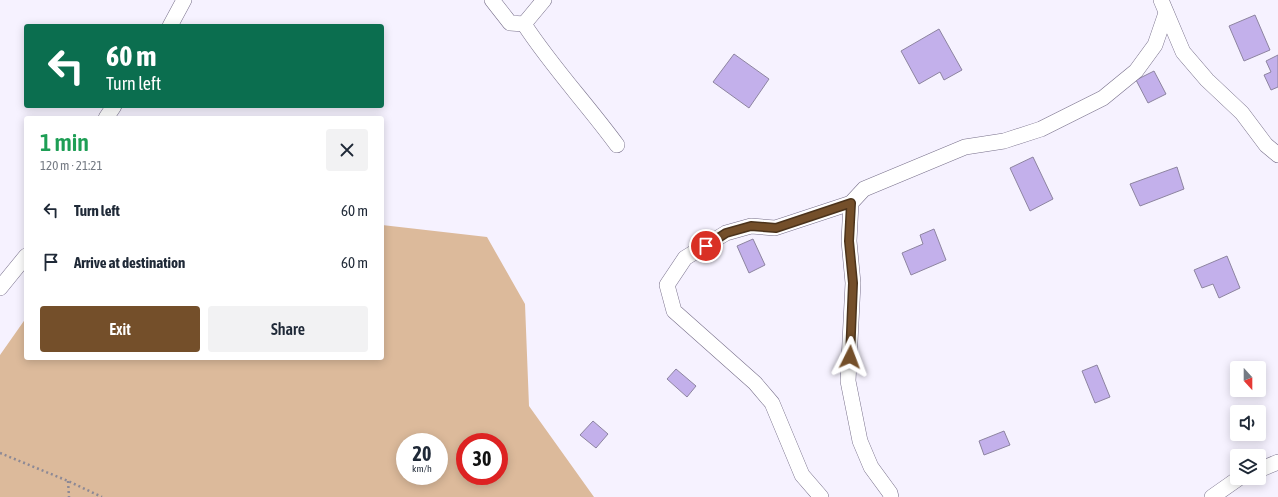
<!DOCTYPE html>
<meta charset="utf-8">
<style>
body{margin:0;font-family:"Asap Condensed",sans-serif;background:#f2f2f3;color:#1f2937;height:100vh;display:flex;flex-direction:column;font-size:15px;white-space:nowrap}
*{box-sizing:border-box;margin:0}
p{font-size:13px;color:#747a83}
.icon{flex:none;width:22px;height:22px;fill:none;stroke:currentColor;stroke-width:2;stroke-linecap:round;stroke-linejoin:round}
.map{position:relative;flex:1;overflow:hidden}
.drawer{position:absolute;left:24px;top:116px;width:360px;height:244px;display:flex;flex-direction:column;background:#fff;border-radius:4px;box-shadow:0 2px 10px #0003}
.drawer>*{flex:none}
.top-card{position:absolute;left:24px;top:24px;width:360px;height:84px;border-radius:4px;box-shadow:0 2px 10px #0003;background:#0b6e4f;color:#fff;overflow:hidden}
.needle{width:26px;rotate:159deg}
.tools{position:absolute;left:1230px;top:361px;display:grid;gap:8px}
.tools a{display:grid;place-items:center;width:36px;height:36px;border-radius:4px;background:#fff;box-shadow:0 2px 10px #0003;font-size:20px}
.speed{position:absolute;left:396px;top:433px;display:flex;gap:8px;font-size:20px;font-weight:700;text-align:center}
.speed>*{display:grid;place-content:center;width:52px;height:52px;border-radius:50%;background:#fff;box-shadow:0 2px 10px #0003;line-height:1}
.speed small{font-size:10px;font-weight:400}
.speed .limit{border:6px solid #d22;background:#fff;color:#111}
.pin{position:absolute;display:grid;place-items:center;width:34px;height:34px;color:#fff;margin:-17px;border:2px solid #fff;border-radius:50%;box-shadow:0 1px 4px #0007}
.me{position:absolute;width:44px;margin:-22px;rotate:3deg;stroke-linejoin:round;filter:drop-shadow(0 0 3px #0008)}
.turn{display:flex;align-items:center;gap:14px;height:84px;padding:0 16px;font-size:18px}
.turn .icon{width:52px;height:52px;stroke-width:2.5}
.turn b{display:block;font-size:28px;line-height:34px}
.round{display:grid;place-items:center;flex:none;width:42px;height:42px;border-radius:4px;background:#f2f2f3}
.summary{display:flex;align-items:center;justify-content:space-between;height:68px;padding:0 16px}
h1{font-size:24px;font-weight:600;line-height:30px;color:#1e9e55}
.cta{display:flex;gap:8px;margin-top:auto;padding:8px 16px}
.cta a{flex:1;height:46px;border-radius:4px;background:#744f2a;color:#fff;font-size:16px;font-weight:600;line-height:46px;text-align:center}
.cta a+a{background:#f2f2f3;color:#1f2937}
ul{padding:0;list-style:none}
li{display:flex;align-items:center;gap:12px;height:52px;padding:0 16px}
li div{flex:1}
li b{display:block;font-size:15px}
li em{font-style:normal}
.map>svg:first-child{display:block}
</style>
<div class="map">
<svg width="1278" height="497" viewBox="0 0 1278 497">
<rect width="100%" height="100%" fill="#f6f2ff"/>
<path fill="#dcba9b" fill-rule="evenodd" d="M382 225 487 237 525 304 529 406 594 497H0V355L26 318V358H382ZM405 442H439V476H405ZM465 442H499V476H465Z"/>
<g fill="#c3b0eb" stroke="#8d84a0">
<polygon points="1255,15 1270,50 1244,61 1229,26"/>
<polygon points="939,29 962,70 944,80 940,72 919,84 901,51"/>
<polygon points="734,54 769,79 749,108 713,82"/>
<polygon points="1278,55 1278,87 1271,90 1264,75 1271,72 1266,61"/>
<polygon points="1154,71 1166,94 1148,103 1136,80"/>
<polygon points="1033,157 1053,199 1030,211 1010,168"/>
<polygon points="1177,167 1184,189 1140,206 1130,184"/>
<polygon points="934,229 946,260 911,275 902,253 923,244 920,235"/>
<polygon points="753,239 765,265 749,273 737,246"/>
<polygon points="1227,256 1240,288 1219,298 1213,284 1202,288 1194,270"/>
<polygon points="1097,365 1110,397 1095,403 1082,371"/>
<polygon points="676,369 696,386 687,397 667,379"/>
<polygon points="593,421 608,434 596,448 580,435"/>
<polygon points="1004,431 1010,445 984,455 979,441"/>
</g>
<g fill="none" stroke-linecap="round" stroke-linejoin="round">
<g stroke="#776f8a" stroke-width="16">
<g id="street">
<polyline points="492,0 510,23 524,24"/>
<path d="M544 0 524 24C552 67 587 104 617 145"/>
<polyline points="1161,0 1183,52 1207,80 1242,113 1266,145 1278,155"/>
<polyline points="170,26 184,0"/>
<polyline points="106,118 114,106"/>
<polyline points="0,288 26,256"/>
<polyline points="1259,470 1278,462"/>
<polyline points="821,497 802,475 772,403 755,383 674,311 667,285 685,258 726,233 751,226 775,228 851,203"/>
<polyline points="891,497 890,493 871,467 860,441 848,381 853,283 849,241 851,203 864,189 965,147 1004,141 1041,129 1103,98 1136,71 1155,45 1166,13"/>
<polyline points="1212,497 1239,478"/>
</g>
</g>
<g stroke="#8d8995" stroke-width="2.5" stroke-dasharray="2 3" stroke-linecap="butt">
<polyline points="0,453 68,481 102,497"/>
<polyline points="68,481 69,497"/>
</g>
<use href="#street" stroke="#fff" stroke-width="15"/>
</g>
<g fill="none" stroke-linecap="round" stroke-linejoin="round">
<g stroke="#4b331b" stroke-width="10">
<polyline id="route" points="706,246 726,233 751,226 776,228 851,203 849,241 853,283 850,357"/>
</g>
<use href="#route" stroke="#744f2a" stroke-width="7"/>
</g>
</svg>
<div class="tools">
<a><svg class="needle" viewBox="-14 -14 28 28"><path d="M0-13l5 13h-10z" fill="#e53935"/><path d="M0 13l5-13h-10z" fill="#747a83"/></svg></a>
<a><svg class="icon" aria-label="sound" viewBox="0 0 24 24"><path d="M4 9h4l5-4v14l-5-4H4zM17 9q2 3 0 6"/></svg></a>
<a><svg class="icon" aria-label="layers" viewBox="0 0 24 24"><path d="M12 4l9 5-9 5-9-5zM3 14l9 5 9-5"/></svg></a>
</div>
<div class="speed"><div>20<small>km/h</small></div><div class="limit">30</div></div>
<div class="pin" style="left:706px;top:246px;background:#d93025"><svg class="icon" aria-label="arrive" viewBox="0 0 24 24"><path d="M6 21V4h12l-3 4 3 4H6"/></svg></div>
<svg class="me" style="left:850px;top:357px" viewBox="-20 -20 40 40"><path d="M0-17L14 15 0 8-14 15z" fill="#744f2a" stroke="#fff" stroke-width="4"/></svg>
<div class="top-card">
<div class="turn"><svg class="icon" aria-label="left" viewBox="0 0 24 24"><path d="M17 20v-9H6M10 6l-5 5 5 5"/></svg><div><b>60 m</b>Turn left</div></div>
</div>
<section class="drawer">
<div class="summary"><div><h1>1 min</h1><p>120 m · 21:21</p></div><a class="round"><svg class="icon" aria-label="close" viewBox="0 0 24 24"><path d="M6 6l12 12M18 6L6 18"/></svg></a></div>
<ul>
<li><svg class="icon" aria-label="left" viewBox="0 0 24 24"><path d="M17 20v-9H6M10 6l-5 5 5 5"/></svg><div><b>Turn left</b></div><em>60 m</em></li>
<li><svg class="icon" aria-label="arrive" viewBox="0 0 24 24"><path d="M6 21V4h12l-3 4 3 4H6"/></svg><div><b>Arrive at destination</b></div><em>60 m</em></li>
</ul>
<div class="cta"><a>Exit</a><a>Share</a></div>
</section>
</div>
